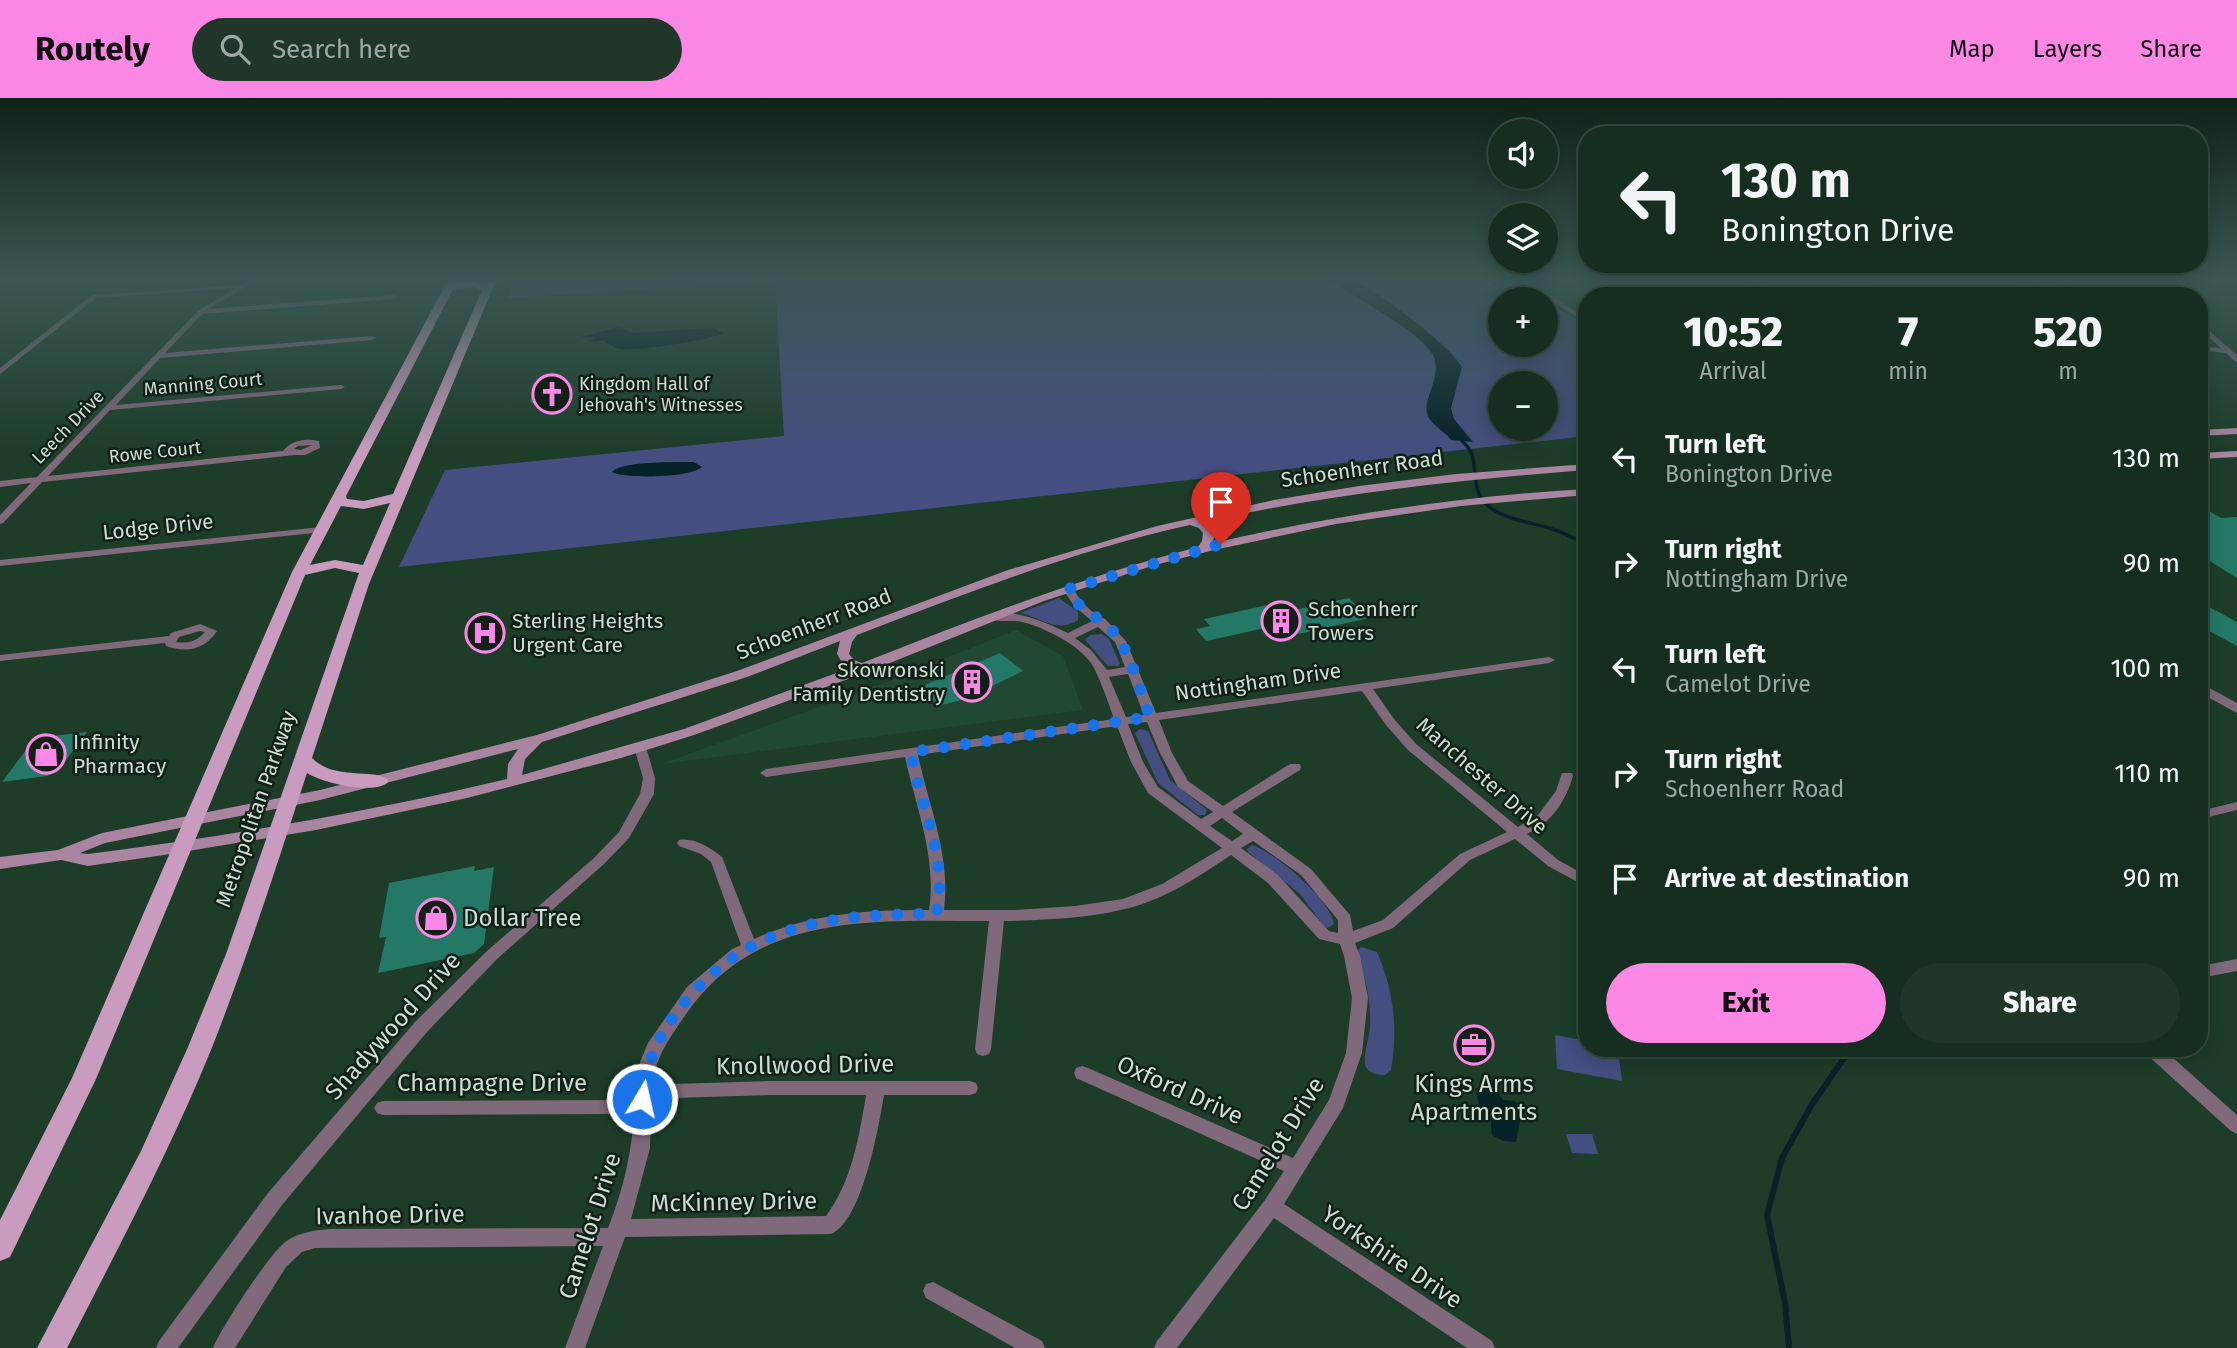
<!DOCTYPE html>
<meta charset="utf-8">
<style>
body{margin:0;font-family:"Fira Sans",sans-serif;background:#1f3628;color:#f1f3f6;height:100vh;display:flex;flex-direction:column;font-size:26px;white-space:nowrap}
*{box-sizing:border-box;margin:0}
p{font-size:23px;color:#9ea8a4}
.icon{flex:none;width:38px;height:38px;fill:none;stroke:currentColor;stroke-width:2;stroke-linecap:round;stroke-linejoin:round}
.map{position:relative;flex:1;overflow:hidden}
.side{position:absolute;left:1578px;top:189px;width:630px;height:770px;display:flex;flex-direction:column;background:#162e1f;border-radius:28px;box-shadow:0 4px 18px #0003,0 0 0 2px #354a3d}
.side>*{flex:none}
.banner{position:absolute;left:1578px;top:28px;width:630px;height:147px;border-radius:28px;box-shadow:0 4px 18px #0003,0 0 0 2px #354a3d;background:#162e1f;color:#f1f3f6;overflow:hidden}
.tools{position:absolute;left:1488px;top:21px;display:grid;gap:14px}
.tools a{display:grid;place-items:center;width:70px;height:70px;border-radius:50%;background:#162e1f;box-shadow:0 4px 18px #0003,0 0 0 2px #354a3d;font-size:35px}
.pin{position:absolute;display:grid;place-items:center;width:60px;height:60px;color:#fff;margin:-72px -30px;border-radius:50% 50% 50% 0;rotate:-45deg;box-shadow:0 0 7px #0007}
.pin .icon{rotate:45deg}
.me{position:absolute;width:77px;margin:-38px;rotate:9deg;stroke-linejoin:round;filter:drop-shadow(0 0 5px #0008)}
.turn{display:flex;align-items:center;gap:24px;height:147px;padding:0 28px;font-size:32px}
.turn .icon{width:91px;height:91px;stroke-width:2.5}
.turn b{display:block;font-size:49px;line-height:60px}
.eta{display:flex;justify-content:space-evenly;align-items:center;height:119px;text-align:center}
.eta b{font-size:42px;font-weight:800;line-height:49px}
.button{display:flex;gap:14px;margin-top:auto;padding:14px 28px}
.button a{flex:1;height:80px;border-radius:42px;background:#fb87e5;color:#111;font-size:28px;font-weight:800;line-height:80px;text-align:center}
.button a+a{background:#1f3628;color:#f1f3f6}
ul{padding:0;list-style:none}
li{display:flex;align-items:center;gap:21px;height:105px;padding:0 28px}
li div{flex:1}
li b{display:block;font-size:26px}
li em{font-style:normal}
header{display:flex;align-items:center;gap:42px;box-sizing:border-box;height:98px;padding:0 35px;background:#fb87e5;color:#111}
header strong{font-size:33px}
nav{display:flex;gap:38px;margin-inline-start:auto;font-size:24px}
.search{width:490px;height:63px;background:#1f3628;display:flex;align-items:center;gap:18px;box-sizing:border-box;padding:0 24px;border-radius:38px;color:#9ea8a4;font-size:26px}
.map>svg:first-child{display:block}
</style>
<header>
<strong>Routely</strong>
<div class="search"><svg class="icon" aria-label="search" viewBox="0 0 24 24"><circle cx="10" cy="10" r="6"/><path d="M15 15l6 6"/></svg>Search here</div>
<nav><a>Map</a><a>Layers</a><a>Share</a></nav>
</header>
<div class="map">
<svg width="2237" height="1250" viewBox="0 0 2237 1250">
<rect width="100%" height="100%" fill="#1d3d29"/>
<polygon fill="#214830" points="1016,532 1063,558 1083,612 661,666 877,588"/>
<g fill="#454e80" fill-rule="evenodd">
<path d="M514 180H1510L1545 201H1500V247H1545V202L1587 228V338L399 469 445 372 784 338 775 183 507 200ZM1500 285H1545V331H1500Z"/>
<path d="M1059 500 1078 514V522C1056 536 1041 519 1020 515Z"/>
<polygon points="1102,536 1109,541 1120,566 1118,568 1108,568 1085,542 1090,537"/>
<polygon points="1140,631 1148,633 1170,682 1207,712 1205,717 1198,717 1158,685 1135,635"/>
<path d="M1252 747C1275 754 1331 802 1334 826L1327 830 1323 827 1300 796 1248 754 1247 751Z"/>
<path d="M1361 849 1377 854C1394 893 1398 930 1391 972L1385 977C1378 977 1370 976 1366 969 1362 960 1369 941 1370 930 1371 906 1367 881 1357 859V853Z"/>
<polygon points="1555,937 1587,943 1587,950 1618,950 1622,983 1557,971"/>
<polygon points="1566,1036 1592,1036 1598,1056 1572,1055"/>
</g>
<g fill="#062228">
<path d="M1329 180C1336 180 1345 179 1351 181 1376 192 1449 246 1462 269L1451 310 1454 321 1473 344 1451 342C1445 333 1429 326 1427 315 1423 300 1443 277 1433 257 1418 231 1354 201 1329 180Z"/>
<path d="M619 229 632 235 713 230 723 235C712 242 632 254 619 251 614 250 612 246 605 245L607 242 587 244 597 239H580Z"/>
<path d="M694 364 702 369C689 380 625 381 612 374 620 363 678 364 694 364Z"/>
<polygon points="1487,989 1499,996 1503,1002 1514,1003 1523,1009 1516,1044 1503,1043 1492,1037 1490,1016 1480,1013 1476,991"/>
</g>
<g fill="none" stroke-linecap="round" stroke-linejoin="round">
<path stroke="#062228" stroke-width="3.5" d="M1462 343C1481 359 1470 379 1480 398 1494 422 1529 423 1552 431 1565 435 1576 441 1587 447"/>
<polyline stroke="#062228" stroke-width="6" points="1789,1250 1785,1205 1767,1117 1782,1060 1811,1008 1851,950"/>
</g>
<g fill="#237965">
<polygon points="562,287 558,302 532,305 530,303 534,290"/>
<polygon points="2200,408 2221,420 2237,419 2237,480 2200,457"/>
<polygon points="1349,500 1369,520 1298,536 1288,525 1206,543 1196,531 1210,528 1204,521 1285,503 1294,512"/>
<polygon points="2200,504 2237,524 2237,548 2200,528"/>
<polygon points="1000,555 1023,573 965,601 938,608 918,590"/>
<polygon points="87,634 57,674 47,678 2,684 35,640"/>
<polygon points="475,768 474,773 494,769 484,846 474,855 378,875 386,839 379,840 389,785"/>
</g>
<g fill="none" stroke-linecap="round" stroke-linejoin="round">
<g fill="#7f697a" fill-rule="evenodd">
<path d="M252 180H260L209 211 395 197 398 199 395 201 202 216 165 255 372 238 376 240 372 242 160 260 116 307 341 287 345 289 341 291 110 312 48 378 283 353C292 342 305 340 319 343L320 350 305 357H295L42 384 3 425 0 426V417L31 385 0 389V383L37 379 198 213 235 190 96 200 0 276V270L92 197 241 187ZM312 347 301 352 294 351 298 348Z"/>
<polygon points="1591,180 1599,180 1629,198 1621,198"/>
<polygon points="1729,180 1741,180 1820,198 1806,198"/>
<polygon points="1830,180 1842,180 1923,198 1909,198"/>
<polygon points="2002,180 2016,180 2069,189 2065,184 2066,180 2072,180 2071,184 2083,198 2076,198 2073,194"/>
<polygon points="2200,248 2226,251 2230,253 2226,255 2200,252"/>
<polygon points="321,429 326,432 324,434 0,468 0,462"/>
<path d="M1068 488 1072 489C1080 502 1090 515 1105 521L1126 543 1156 615 1549 559 1555 562 1549 565 1373 591 1394 621 1416 646 1518 729 1538 717 1556 693 1562 675H1572L1573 678C1566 703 1551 725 1527 736L1558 762 1587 778V789L1548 768 1515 741 1470 762 1393 830 1355 845 1360 858 1368 900 1362 955 1343 1010 1284 1106 1492 1243 1495 1250H1467L1274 1120 1177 1250H1154L1157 1243 1265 1102 1284 1073 1076 980 1074 975 1076 970 1082 968 1088 970 1293 1060 1329 1002 1346 955 1352 900 1344 858 1340 846 1319 841 1268 785 1231 757C1204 775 1176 794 1145 805 1104 820 1048 822 1004 823L991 951 989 956 983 958 977 956 975 951 989 823C875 823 756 812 684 919 667 944 655 960 652 991L672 986 771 983H970L976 985 978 990 976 995 970 997H884C879 1028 862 1124 831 1136L625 1139 585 1250H565L603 1148 315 1150 302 1154 286 1169 235 1250H213C221 1230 272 1151 288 1142 301 1134 316 1132 331 1131L608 1130C623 1092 633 1052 634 1010L611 1016 383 1017 377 1015 374 1010 377 1005 383 1003 611 1002 635 996 640 964 648 945 687 889 732 851 741 847 711 764 701 756 679 748 677 745 679 742C694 739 711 750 722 759L754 841C812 815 866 812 929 812 937 759 916 710 905 659L766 679 760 675 766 671 1114 621C1108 604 1102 586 1094 570 1084 549 1044 529 1022 524 1011 521 995 526 986 519 1005 506 1048 525 1068 535L1092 523 1074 508 1063 491ZM1098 529 1115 544 1125 569 1107 572 1091 552 1075 540ZM1128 576 1144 617 1126 619 1109 579ZM1362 593 1386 627 1408 652 1507 734 1460 756 1383 822 1353 833 1350 817 1311 771 1232 714 1300 672 1301 669 1300 666H1290L1223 708 1188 683 1172 655 1159 622ZM1147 624 1160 655 1178 689 1213 714 1201 721 1158 689 1143 664 1128 626ZM1117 628 1131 664 1148 695 1222 750 1162 786 1123 801 1075 808 1015 812H944C951 758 929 709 918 657ZM1222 720 1243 736 1232 743 1210 728ZM1253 743 1301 777 1338 822V835L1329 833 1278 777 1241 750ZM771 997H866C859 1039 852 1083 826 1118L631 1121 650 1050 651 1006 672 1000Z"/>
<path d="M200 526 217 533C205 552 186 555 166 548L165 545 0 563V557L169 538 171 535ZM200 533 205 534C197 543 188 546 176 544L179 539Z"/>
<polygon points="640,645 646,649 655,680 654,696 629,740 604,766 497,861 427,934 282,1107 178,1250 156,1250 159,1243 268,1095 415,924 487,853 594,760 619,734 640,696 643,680 634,649"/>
<polygon points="2237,704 2237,712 2200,721 2200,713"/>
<polygon points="2237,861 2237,873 2200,880 2200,868"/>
<polygon points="2143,950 2162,950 2237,1017 2237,1036 2231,1033 2145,955"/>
<polygon points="933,1184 1042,1243 1045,1250 1015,1250 926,1200 923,1193 926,1186"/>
</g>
<g fill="#7f697a" fill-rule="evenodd">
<polygon points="1513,180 1522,180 1587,220 1587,225"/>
<polygon points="2177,180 2185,180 2186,198 2178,198"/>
<polygon points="2200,225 2237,257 2237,265 2200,231"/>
<polygon points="2200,585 2237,605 2237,615 2200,595"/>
</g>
<g fill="#a985a1" fill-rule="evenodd">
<polygon points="2237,330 2237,336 2200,338 2200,332"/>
<polygon points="2237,353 2237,359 2200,361 2200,355"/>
<path d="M1587 366V372C1457 382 1330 396 1203 424L1215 435 1213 445C1336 417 1461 398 1587 391V397L1461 408 1336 426 1214 452 1155 467 1044 503 870 573 694 637 621 660 467 700 316 732 164 757 88 768 61 762 0 771V759L58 752 102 735 320 692 537 637 737 573 1008 472 1157 428 1274 402 1359 388 1456 376ZM1190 427 1199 430 1203 435 1202 443 1198 449C1083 479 973 521 862 565L854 562 849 556 852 544 857 537C967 495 1076 452 1190 427ZM840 543 837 556 844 568 850 570 684 631 522 677 525 661 542 644 747 579ZM518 651 508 666 507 681C369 714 229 738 88 756L80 755 105 745 320 702Z"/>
</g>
<path fill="#c99bbe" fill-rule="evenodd" d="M449 180H459L456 185 474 183 485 186 487 180H497L369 486 312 660C335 684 379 669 389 683 378 698 322 685 307 675 277 766 248 858 213 947 171 1051 118 1150 67 1250H37L141 1053 188 949 226 856 359 475 335 470 305 477 96 981 10 1159 0 1163V1122L72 980 292 474ZM474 189 482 192 393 396 364 403 347 401 346 398 453 191ZM390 405 363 467 335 462 310 467 341 408 364 411Z"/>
</g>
<linearGradient id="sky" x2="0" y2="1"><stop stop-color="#102217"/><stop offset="0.51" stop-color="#3a5754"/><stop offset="1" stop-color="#3a5754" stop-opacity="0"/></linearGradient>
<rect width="2237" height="355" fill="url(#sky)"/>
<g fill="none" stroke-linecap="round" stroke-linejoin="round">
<path stroke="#1a73e8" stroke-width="12" stroke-dasharray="0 21.6" d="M642 1001C648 957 661 931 691 897 757 822 843 816 936 816 949 760 920 709 911 654L1150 619C1140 594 1130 551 1112 532 1097 517 1076 511 1068 491L1221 446"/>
</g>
<defs>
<g id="church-ring" transform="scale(2.0125)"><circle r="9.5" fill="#122017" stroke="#fb87e5" stroke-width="1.5"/><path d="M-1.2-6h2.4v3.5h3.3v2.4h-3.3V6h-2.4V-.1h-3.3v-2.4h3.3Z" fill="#fb87e5"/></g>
<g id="building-ring" transform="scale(2.0125)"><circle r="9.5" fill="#122017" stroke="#fb87e5" stroke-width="1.5"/><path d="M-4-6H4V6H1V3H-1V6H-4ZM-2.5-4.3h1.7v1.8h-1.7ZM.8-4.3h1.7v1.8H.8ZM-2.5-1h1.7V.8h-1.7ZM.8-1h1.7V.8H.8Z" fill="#fb87e5"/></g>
<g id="hospital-ring" transform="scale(2.0125)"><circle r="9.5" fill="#122017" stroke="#fb87e5" stroke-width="1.5"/><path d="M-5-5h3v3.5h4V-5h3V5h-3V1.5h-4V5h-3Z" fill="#fb87e5"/></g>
<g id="shop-ring" transform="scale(2.0125)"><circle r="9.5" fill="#122017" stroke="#fb87e5" stroke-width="1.5"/><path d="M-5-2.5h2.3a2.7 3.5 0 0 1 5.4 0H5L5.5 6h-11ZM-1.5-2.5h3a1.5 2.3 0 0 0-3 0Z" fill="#fb87e5"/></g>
<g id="office-ring" transform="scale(2.0125)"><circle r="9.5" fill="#122017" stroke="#fb87e5" stroke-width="1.5"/><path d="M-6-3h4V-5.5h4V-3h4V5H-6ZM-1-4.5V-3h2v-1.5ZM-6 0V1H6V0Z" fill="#fb87e5"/></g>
</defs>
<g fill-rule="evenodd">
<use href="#church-ring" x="552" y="296"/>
<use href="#building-ring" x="1281" y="523"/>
<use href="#hospital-ring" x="485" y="535"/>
<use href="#building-ring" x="972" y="584"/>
<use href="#shop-ring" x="46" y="656"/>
<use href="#shop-ring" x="436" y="820"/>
<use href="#office-ring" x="1474" y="947"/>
</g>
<g text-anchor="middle" stroke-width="5" stroke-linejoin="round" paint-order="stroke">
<g font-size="18" fill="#ccded1" stroke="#122017">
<text transform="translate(203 286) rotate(-5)" y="6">Manning Court</text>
<text transform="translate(68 329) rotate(-46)" y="6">Leech Drive</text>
<text transform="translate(155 354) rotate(-6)" y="6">Rowe Court</text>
</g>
<g font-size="18" fill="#ccded1" stroke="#122017" text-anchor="start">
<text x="579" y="292">Kingdom Hall of<tspan x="579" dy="21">Jehovah's Witnesses</tspan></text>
</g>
<g font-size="21" fill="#ccded1" stroke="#122017">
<text transform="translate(1362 371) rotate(-8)" y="7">Schoenherr Road</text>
<text transform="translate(158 429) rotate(-6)" y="7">Lodge Drive</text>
<text transform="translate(814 526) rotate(-21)" y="7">Schoenherr Road</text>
<text transform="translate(1258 584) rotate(-8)" y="7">Nottingham Drive</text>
<text transform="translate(1482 678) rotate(41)" y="7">Manchester Drive</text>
<text transform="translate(256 711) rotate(-71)" y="7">Metropolitan Parkway</text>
</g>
<g font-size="21" fill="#ccded1" stroke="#122017" text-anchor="start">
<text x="1308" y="518">Schoenherr<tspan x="1308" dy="24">Towers</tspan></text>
<text x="512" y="530">Sterling Heights<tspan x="512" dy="24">Urgent Care</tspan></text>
<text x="945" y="579" text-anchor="end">Skowronski<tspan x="945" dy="24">Family Dentistry</tspan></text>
<text x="73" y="651">Infinity<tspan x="73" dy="24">Pharmacy</tspan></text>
</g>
<g font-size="24" fill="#ccded1" stroke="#122017" text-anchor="start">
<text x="463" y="828">Dollar Tree</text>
<text x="1474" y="994" text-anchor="middle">Kings Arms<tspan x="1474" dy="28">Apartments</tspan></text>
</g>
<g font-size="24" fill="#ccded1" stroke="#122017">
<text transform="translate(393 928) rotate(-48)" y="8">Shadywood Drive</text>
<text transform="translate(805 967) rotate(-1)" y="8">Knollwood Drive</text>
<text x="492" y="993">Champagne Drive</text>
<text transform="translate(1180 992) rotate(24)" y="8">Oxford Drive</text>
<text transform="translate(1278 1046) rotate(-58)" y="8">Camelot Drive</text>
<text transform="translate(734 1104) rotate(-1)" y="8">McKinney Drive</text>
<text transform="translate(390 1117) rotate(-1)" y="8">Ivanhoe Drive</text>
<text transform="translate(590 1128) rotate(-72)" y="8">Camelot Drive</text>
<text transform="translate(1392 1159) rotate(34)" y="8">Yorkshire Drive</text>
</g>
</g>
</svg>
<div class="tools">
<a><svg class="icon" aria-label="sound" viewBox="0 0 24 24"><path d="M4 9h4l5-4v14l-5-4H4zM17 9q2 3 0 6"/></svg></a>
<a><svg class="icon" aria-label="layers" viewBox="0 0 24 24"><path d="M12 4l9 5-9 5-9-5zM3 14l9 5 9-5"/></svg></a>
<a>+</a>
<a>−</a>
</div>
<div class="pin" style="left:1221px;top:446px;background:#d93025"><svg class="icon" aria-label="arrive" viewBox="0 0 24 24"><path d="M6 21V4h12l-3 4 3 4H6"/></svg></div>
<svg class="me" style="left:642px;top:1001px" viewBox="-20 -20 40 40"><circle r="17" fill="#1a73e8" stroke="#fff" stroke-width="3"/><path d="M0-11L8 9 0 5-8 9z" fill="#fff"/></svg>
<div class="banner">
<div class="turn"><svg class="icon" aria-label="left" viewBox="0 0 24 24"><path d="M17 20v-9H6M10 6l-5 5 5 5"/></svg><div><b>130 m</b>Bonington Drive</div></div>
</div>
<section class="side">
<div class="eta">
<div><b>10:52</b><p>Arrival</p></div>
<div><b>7</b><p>min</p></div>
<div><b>520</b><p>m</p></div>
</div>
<ul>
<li><svg class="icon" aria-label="left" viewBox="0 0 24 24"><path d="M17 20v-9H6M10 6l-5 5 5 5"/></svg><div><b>Turn left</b><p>Bonington Drive</p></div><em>130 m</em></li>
<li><svg class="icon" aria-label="right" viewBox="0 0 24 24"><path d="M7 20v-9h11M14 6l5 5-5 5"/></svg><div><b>Turn right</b><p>Nottingham Drive</p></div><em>90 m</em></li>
<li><svg class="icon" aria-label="left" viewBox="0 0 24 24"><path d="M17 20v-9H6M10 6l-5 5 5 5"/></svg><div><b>Turn left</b><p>Camelot Drive</p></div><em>100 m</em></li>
<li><svg class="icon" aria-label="right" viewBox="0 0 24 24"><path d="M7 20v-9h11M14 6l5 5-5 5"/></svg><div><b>Turn right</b><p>Schoenherr Road</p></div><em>110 m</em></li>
<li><svg class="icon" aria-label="arrive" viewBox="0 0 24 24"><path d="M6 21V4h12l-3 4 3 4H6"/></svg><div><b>Arrive at destination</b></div><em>90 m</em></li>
</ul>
<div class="button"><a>Exit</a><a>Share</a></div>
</section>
</div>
